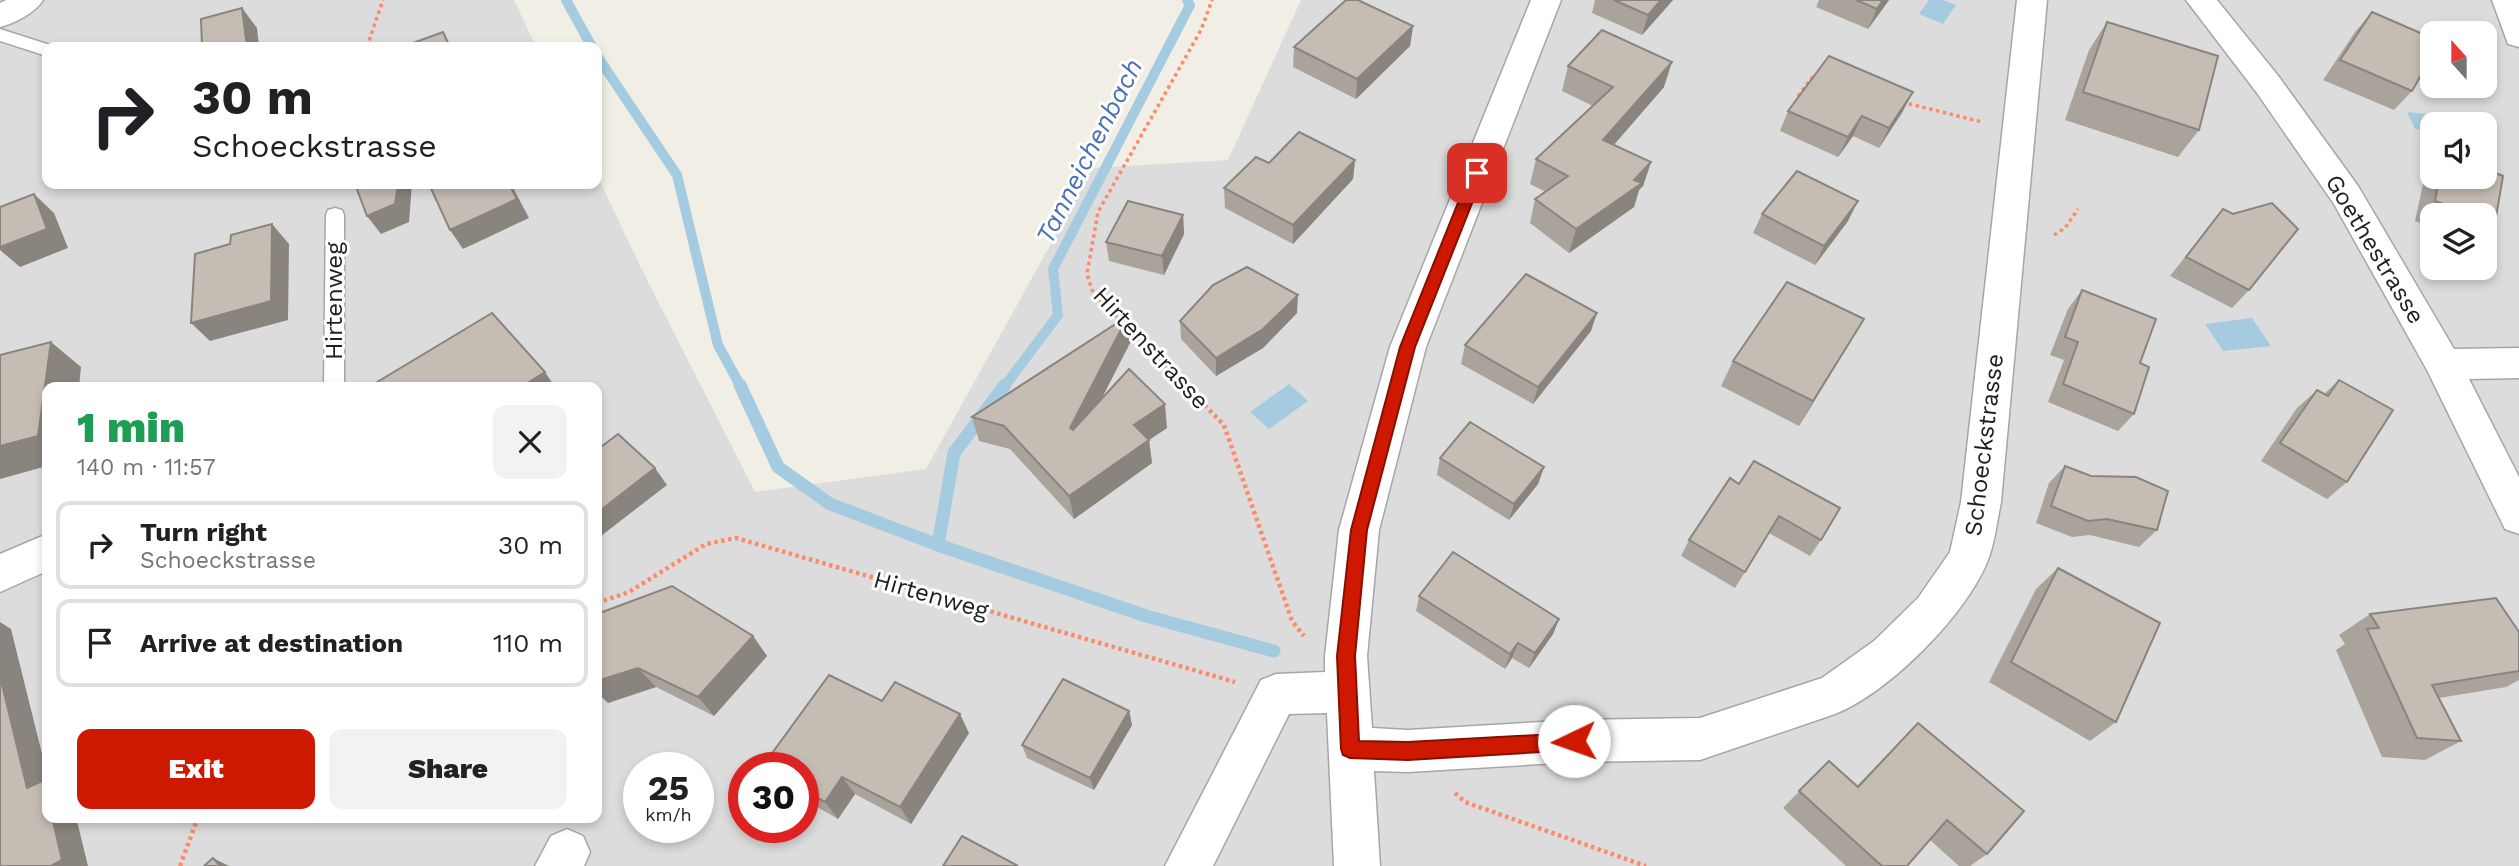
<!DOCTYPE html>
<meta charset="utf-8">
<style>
body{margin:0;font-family:"Work Sans",sans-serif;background:#f2f2f2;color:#202124;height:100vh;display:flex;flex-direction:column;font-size:26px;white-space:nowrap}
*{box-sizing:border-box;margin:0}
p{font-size:23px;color:#757577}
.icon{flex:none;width:38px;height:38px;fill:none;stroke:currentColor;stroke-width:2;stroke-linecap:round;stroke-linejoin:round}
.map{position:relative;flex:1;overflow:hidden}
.sheet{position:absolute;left:42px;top:382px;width:560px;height:441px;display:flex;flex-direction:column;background:#fff;border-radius:14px;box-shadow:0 4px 10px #0003}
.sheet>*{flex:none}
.top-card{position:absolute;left:42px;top:42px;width:560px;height:147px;border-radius:14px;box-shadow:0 4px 10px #0003;background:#fff;color:#202124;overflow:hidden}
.needle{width:46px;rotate:339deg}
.buttons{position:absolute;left:2420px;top:21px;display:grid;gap:14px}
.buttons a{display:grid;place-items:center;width:77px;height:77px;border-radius:14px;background:#fff;box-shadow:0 4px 10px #0003;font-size:35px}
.speed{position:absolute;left:623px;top:752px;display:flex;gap:14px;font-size:35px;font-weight:700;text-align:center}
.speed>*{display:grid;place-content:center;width:91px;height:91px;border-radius:50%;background:#fff;box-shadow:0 4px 10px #0003;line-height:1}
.speed small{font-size:18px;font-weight:400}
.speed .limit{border:10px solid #d22;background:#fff;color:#111}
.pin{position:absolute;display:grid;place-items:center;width:60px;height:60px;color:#fff;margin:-30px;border-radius:14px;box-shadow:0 4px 10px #0006}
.me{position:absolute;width:77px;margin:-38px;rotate:267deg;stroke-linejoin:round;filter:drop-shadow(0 0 5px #0008)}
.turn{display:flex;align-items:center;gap:24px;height:147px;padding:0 35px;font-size:32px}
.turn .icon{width:91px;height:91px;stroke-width:2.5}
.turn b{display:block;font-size:49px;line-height:60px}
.round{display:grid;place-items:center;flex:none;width:74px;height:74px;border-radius:14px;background:#f2f2f2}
.overview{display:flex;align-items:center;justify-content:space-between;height:119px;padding:0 35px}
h1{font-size:42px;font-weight:800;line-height:52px;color:#1e9e55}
.primary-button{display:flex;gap:14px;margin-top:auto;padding:14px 35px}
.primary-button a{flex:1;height:80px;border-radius:14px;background:#ce1900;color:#fff;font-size:28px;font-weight:800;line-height:80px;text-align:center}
.primary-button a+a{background:#f2f2f2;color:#202124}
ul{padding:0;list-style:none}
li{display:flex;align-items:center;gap:21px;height:88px;margin:0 14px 10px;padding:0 21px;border:4px solid #e0e0e0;border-radius:14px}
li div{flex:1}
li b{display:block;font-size:26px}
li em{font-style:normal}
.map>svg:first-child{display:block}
</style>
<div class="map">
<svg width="2519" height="866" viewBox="0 0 2519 866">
<rect width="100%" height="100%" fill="#f0eee5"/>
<path fill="#dddcdc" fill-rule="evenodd" d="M0 0H514L536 47H47V184H597V175L641 268 755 492 926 469 1093 168 1228 160 1301 0H2519V866H0ZM2432 33H2485V86H2432ZM2432 124H2485V177H2432ZM2432 215H2485V268H2432ZM47 387H597V817H47ZM639 768H698V828H639ZM744 768H803V828H744Z"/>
<g fill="#a4cbdf">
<polygon points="1929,0 1943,0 1956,5 1943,24 1919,14"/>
<polygon points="2407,112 2458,117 2461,124 2432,124 2432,131 2415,129"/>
<polygon points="2252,318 2271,346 2223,351 2205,324"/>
<polygon points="1289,384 1308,401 1269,429 1250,412"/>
</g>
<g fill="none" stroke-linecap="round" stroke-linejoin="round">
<g stroke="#a4cbdf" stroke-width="10">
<polyline points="566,0 592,47"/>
<polyline points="597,56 677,175 718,345 741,387"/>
<polyline points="1004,387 1058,315 1053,269 1190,5 1187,0"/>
</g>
<g stroke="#a4cbdf" stroke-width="13">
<polyline points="740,385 778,467 830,504 938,545 1146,616 1274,651"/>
<polyline points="938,545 954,453 1005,385"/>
</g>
<g stroke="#a6a6a6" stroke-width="3">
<g id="lane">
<polygon points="0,29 53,46 54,47 47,47 47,56 0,41"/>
<polygon points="335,208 342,210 344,215 344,387 324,387 326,215 328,210"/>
</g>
</g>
<g stroke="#a6a6a6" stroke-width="3">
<g id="street">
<path d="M6 0H43C35 13 15 23 0 27V3Z"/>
<path d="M1531 0H1561L1426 347 1379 530 1367 656 1372 728 1408 730 1574 720 1700 718 1822 678 1874 641 1918 598 1950 552 1961 502 2017 0H2047L2001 502C1997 521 1995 542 1988 560 1967 614 1889 693 1835 714L1700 760 1574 762 1408 772 1374 771 1380 866H1334L1327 713 1289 714 1213 866H1165L1261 680 1276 674 1325 672V656L1339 530 1390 347Z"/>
<polygon points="2186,0 2217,0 2279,77 2358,186 2454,349 2519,348 2519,378 2469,379 2519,477 2519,534 2505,529 2427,370 2334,204 2257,93"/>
<polygon points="2492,0 2519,0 2519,47 2508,44"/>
<polygon points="47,534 47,571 0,592 0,554"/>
<polygon points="567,829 583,836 590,852 584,866 535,866 551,836"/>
</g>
</g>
<g stroke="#ff8a68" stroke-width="3.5" stroke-dasharray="3.5 3.5" stroke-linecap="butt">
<polyline points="367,47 383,0"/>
<polyline points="1798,96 1815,74"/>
<polyline points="1902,102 1982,122"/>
<polyline points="2054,235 2065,228 2078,209"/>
<polyline points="1186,387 1093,293 1087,274 1098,212 1201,30 1212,0"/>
</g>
<g stroke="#ff8a68" stroke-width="4.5" stroke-dasharray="3.5 3.5" stroke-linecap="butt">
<polyline points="1185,385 1224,425 1292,621 1304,636"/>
<polyline points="597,603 629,592 706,544 736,538 1235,682"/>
<polyline points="1455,793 1465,802 1646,866"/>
<polyline points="180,866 198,817"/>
</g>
<use href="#lane" fill="#fff" fill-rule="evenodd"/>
<use href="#street" fill="#fff" fill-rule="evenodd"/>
</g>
<g fill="#a9a39b">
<polygon points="1595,0 1673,0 1642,35 1592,13"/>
<polygon points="1819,0 1889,0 1868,29 1816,7"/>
<polygon points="2372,12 2412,91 2394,110 2323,80 2355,32"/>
<polygon points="2107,22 2199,130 2178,157 2065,120 2089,50"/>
<polygon points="1413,26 1410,46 1356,99 1293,67 1294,47"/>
<polygon points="1568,66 1664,87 1614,145 1651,162 1643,186 1639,190 1634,207 1569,253 1530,223 1535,199 1546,192 1530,184 1536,159 1593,106 1562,91"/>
<polygon points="1788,111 1903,111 1879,148 1853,136 1838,157 1780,131"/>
<polygon points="1355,160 1353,179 1293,244 1225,208 1224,188 1269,163"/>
<polygon points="2432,166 2432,177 2485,177 2495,223 2485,231 2485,215 2432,215 2432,227 2415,221 2425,175"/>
<polygon points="2223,209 2249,290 2232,308 2170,276"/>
<polygon points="1762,214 1848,221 1815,265 1753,233"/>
<polygon points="1183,215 1184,234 1164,275 1109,261 1106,242"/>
<polygon points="2082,290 2140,363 2134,414 2118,431 2048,402 2064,360 2050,355 2068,309"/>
<polygon points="1297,313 1263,348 1216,376 1181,339 1180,321"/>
<polygon points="1591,331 1533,404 1461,364 1465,345"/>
<polygon points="1131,341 1101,399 1167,428 1149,440 1152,463 1074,519 1010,449 979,441 972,417"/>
<polygon points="1849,344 1799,426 1721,386 1733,361"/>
<polygon points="2339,380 2347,482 2327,499 2261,461 2297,408 2317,390 2324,394"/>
<polygon points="1440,458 1544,467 1538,484 1509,520 1437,475"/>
<polygon points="2065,466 2157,530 2139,547 2090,535 2072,537 2036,523 2049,483"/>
<polygon points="1739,484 1821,540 1810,556 1769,533 1735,588 1681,556 1689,540"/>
<polygon points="2058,568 2116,722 2090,741 1989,682 2036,589"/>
<polygon points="1419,596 1559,619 1553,634 1529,668 1512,658 1505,669 1416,611"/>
<polygon points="597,614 753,636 767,656 714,716 656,687 608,703 597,692"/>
<polygon points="2370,614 2519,632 2519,680 2506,687 2439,698 2461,741 2425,760 2382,757 2336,650 2345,644 2339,635"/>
<polygon points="882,701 969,733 911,824 855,794 838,819 803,799 803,768 763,768 762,767"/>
<polygon points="1129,711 1132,725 1094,790 1027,758 1022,745"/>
<polygon points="1918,723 1987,854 1970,866 1959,866 1930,840 1907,866 1846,866 1783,808 1829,761 1857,786"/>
</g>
<g fill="#8a847e">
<polygon points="1661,0 1673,0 1642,35 1648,15"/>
<polygon points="1883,0 1889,0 1868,29 1877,9"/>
<polygon points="242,8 257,28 259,47 247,47"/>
<polygon points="1413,26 1410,46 1356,99 1357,79"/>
<polygon points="1672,62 1664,87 1596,165 1603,140"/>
<polygon points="1913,92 1903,111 1879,148 1889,128"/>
<polygon points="1862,116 1853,136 1838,157 1848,137"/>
<polygon points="1355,160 1353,179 1293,244 1293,225"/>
<polygon points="1651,162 1643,186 1639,190 1634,207 1569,253 1576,229 1634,180"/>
<polygon points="398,184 412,184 409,222 381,234 367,216"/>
<polygon points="509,184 511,184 529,218 463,249 450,230"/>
<polygon points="34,194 54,213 68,248 20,267 0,250 0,247"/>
<polygon points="1858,201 1848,221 1815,265 1824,246"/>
<polygon points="1183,215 1184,234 1164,275 1162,256"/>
<polygon points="272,224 289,244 288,320 210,341 191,323"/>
<polygon points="1298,295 1297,313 1263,348 1216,376 1216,358"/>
<polygon points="1597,313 1591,331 1533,404 1538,387"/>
<polygon points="1128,316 1131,341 1075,451 1070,428"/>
<polygon points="1864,319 1849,344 1799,426 1813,401"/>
<polygon points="51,342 81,367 79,387 47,387 47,466 0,479 0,446"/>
<polygon points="545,372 555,387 521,387"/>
<polygon points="1165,404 1167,428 1137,448 1134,425"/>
<polygon points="1149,440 1152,463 1074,519 1069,496"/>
<polygon points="1544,467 1538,484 1509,520 1514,504"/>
<polygon points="655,468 667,485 597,539 597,513"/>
<polygon points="1559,619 1553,634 1529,668 1535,653"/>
<polygon points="0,622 11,629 47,774 47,798 27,788 0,676"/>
<polygon points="753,636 767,656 714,716 698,697"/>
<polygon points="1518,643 1512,658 1505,669 1510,654"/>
<polygon points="638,668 656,687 608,703 597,692 597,681"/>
<polygon points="1129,711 1132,725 1094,790 1090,778"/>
<polygon points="960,714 969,733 911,824 900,807"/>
<polygon points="842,777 855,794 838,819 825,802"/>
<polygon points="52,817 76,817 88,866 51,866"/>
<polygon points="213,858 229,866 220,866"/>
</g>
<g fill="#c5bdb4" stroke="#8a847e" stroke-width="2">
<polygon points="1346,0 1358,0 1413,26 1357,79 1294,47"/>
<polygon points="1614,0 1661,0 1648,15"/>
<polygon points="1856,0 1883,0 1877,9"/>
<polygon points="242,8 247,47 202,47 201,19"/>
<polygon points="2372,12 2432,38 2432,56 2412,91 2340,60"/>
<polygon points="2107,22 2218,56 2199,130 2083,92"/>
<polygon points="1602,30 1672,62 1603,140 1651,162 1634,180 1642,183 1576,229 1535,199 1568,176 1536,159 1613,87 1568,66"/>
<polygon points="443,32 450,47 402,47"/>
<polygon points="1829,56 1913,92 1889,128 1862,116 1848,137 1788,111"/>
<polygon points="1299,132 1355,160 1293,225 1224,188 1256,157 1269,163"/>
<polygon points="2485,169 2503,176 2495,223 2485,219 2485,215 2474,215 2435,201 2439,177 2485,177"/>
<polygon points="1797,171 1858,201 1824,246 1762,214"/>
<polygon points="355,184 398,184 395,204 367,216"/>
<polygon points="429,184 509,184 517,199 450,230"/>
<polygon points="34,194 47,229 0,247 0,207"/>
<polygon points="1128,201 1183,215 1162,256 1106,242"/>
<polygon points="2272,203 2298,229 2249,290 2186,257 2223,209 2233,214"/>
<polygon points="272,224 271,301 191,323 195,254 230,244 231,235"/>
<polygon points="1247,267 1298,295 1263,329 1216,358 1180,321 1213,285"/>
<polygon points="1526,274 1597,313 1538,387 1465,345"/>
<polygon points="1787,282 1864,319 1813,401 1733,361"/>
<polygon points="2082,290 2156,319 2140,363 2149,367 2134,414 2063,384 2078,342 2065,337"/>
<polygon points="492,313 545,372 521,387 369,387"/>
<polygon points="1128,316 1070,428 1073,430 1129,369 1165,404 1134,425 1149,440 1069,496 1004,426 972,417"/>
<polygon points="51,342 38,436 0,446 0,355"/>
<polygon points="2339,380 2393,410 2347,482 2280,443 2317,390 2328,396"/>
<polygon points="1470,422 1544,467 1514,504 1440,458"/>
<polygon points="618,434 655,468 597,513 597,450"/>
<polygon points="1754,461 1840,508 1821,540 1779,516 1745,572 1689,540 1730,478 1739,484"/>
<polygon points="2065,466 2091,476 2136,477 2168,491 2157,530 2107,519 2088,521 2051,506"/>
<polygon points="1453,552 1559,619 1535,653 1518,643 1510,654 1419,596"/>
<polygon points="2058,568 2160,623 2116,722 2011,662"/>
<polygon points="672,586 753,636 698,697 638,668 597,681 597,614"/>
<polygon points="2496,598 2519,632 2519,671 2432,685 2461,741 2417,738 2367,629 2379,628 2370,614"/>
<polygon points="829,675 882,701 895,682 960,714 900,807 842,777 825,802 803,790 803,768 764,768 762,767"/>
<polygon points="0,676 27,788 44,780 47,795 47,817 52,817 62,860 51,866 0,866"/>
<polygon points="1063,679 1129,711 1090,778 1022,745"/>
<polygon points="1918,723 2024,811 1987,854 1947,820 1907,866 1882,866 1799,791 1829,761 1858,787"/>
<polygon points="962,836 1018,866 943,866"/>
<polygon points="213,858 220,866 204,866"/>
</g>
<polygon fill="#ce1900" stroke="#861000" stroke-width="2" points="1477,168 1484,173 1415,347 1367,530 1355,656 1359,741 1408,742 1574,733 1580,735 1583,741 1580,748 1574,750 1408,760 1350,758 1343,755 1341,749 1337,656 1351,530 1400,347 1470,173"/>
<g text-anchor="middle" stroke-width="6" stroke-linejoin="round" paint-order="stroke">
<g font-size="24" fill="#1f1f1f" stroke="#fff">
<text transform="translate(2375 249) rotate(59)" y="8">Goethestrasse</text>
<text transform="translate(334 301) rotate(-90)" y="8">Hirtenweg</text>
<text transform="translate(1151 348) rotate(47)" y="8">Hirtenstrasse</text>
<text transform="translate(1984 445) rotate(-83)" y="8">Schoeckstrasse</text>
<text transform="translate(931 595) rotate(16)" y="8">Hirtenweg</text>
</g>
<g font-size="26" font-style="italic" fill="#4870b3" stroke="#fff">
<text transform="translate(1089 151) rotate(-63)" y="9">Tanneichenbach</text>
</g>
</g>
</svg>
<div class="buttons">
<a><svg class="needle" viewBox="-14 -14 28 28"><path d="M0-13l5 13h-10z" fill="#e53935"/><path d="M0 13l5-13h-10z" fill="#757577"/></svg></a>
<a><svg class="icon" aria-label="sound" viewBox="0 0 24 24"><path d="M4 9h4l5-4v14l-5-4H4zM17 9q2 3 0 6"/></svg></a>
<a><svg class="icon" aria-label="layers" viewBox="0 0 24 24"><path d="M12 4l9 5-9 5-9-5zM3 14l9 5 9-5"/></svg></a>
</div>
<div class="speed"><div>25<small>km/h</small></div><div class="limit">30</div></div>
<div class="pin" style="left:1477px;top:173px;background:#d93025"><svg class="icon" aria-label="arrive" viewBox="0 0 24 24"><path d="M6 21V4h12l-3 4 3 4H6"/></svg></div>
<svg class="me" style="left:1574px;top:741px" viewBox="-20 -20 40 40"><circle r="19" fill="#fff"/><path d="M0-13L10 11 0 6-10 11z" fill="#ce1900"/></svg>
<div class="top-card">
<div class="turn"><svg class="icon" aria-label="right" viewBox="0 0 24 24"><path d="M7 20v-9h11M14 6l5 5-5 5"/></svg><div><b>30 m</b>Schoeckstrasse</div></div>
</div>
<section class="sheet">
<div class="overview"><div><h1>1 min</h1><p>140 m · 11:57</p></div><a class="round"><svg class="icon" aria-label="close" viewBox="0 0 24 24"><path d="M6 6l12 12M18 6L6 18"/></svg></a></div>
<ul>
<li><svg class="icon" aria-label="right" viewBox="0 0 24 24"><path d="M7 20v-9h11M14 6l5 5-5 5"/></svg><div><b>Turn right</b><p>Schoeckstrasse</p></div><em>30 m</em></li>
<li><svg class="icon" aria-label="arrive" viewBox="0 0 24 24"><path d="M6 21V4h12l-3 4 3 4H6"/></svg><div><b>Arrive at destination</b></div><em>110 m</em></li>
</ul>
<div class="primary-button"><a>Exit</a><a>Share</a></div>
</section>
</div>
